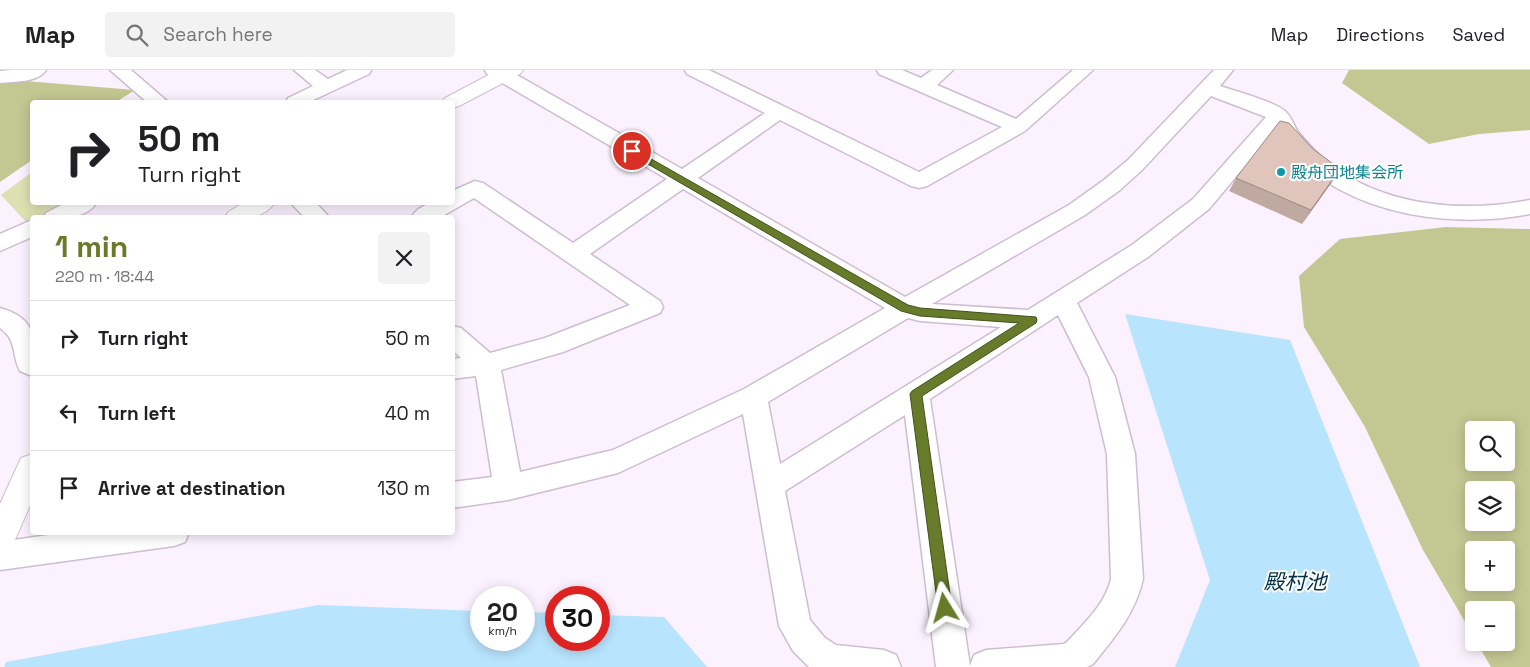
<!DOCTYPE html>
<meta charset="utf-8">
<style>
body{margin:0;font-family:"Space Grotesk","Noto Sans JP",sans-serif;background:#f2f2f2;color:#202124;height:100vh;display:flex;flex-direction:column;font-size:19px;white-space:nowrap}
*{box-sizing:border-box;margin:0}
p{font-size:16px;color:#757577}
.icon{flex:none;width:28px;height:28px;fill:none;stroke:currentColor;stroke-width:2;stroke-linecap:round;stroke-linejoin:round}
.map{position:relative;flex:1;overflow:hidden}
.panel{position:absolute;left:30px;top:145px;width:425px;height:320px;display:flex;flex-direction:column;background:#fff;border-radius:5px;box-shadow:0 2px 12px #0003}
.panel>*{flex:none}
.guide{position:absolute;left:30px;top:30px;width:425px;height:105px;border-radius:5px;box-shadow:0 2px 12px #0003;background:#fff;color:#202124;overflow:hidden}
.controls{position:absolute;left:1465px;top:351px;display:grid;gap:10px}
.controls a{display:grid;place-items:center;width:50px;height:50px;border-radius:5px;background:#fff;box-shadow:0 2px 12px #0003;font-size:25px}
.speed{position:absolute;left:470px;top:516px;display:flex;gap:10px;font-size:25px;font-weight:700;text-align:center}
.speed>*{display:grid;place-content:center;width:65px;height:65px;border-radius:50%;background:#fff;box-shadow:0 2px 12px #0003;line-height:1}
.speed small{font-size:12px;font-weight:400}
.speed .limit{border:8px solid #d22;background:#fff;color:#111}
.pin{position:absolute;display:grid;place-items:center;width:42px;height:42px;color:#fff;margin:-21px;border:2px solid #fff;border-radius:50%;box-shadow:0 1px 5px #0007}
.me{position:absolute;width:55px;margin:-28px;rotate:352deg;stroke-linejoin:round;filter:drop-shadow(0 0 4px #0008)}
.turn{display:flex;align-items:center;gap:18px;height:105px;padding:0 25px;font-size:22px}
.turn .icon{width:65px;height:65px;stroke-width:2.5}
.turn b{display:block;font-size:35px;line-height:42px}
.round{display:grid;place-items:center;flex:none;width:52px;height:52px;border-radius:5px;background:#f2f2f2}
.headline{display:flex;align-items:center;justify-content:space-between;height:85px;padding:0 25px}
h1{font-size:30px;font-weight:700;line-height:38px;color:#677b2b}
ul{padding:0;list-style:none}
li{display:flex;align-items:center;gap:15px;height:75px;padding:0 25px;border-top:1px solid #e0e0e0}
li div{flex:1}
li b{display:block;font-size:19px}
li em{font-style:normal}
header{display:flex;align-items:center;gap:30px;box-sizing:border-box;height:70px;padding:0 25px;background:#fff;border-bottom:1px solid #e0e0e0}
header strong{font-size:24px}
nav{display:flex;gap:28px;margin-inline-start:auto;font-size:18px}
.search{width:350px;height:45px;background:#f2f2f2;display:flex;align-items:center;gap:12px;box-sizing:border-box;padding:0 18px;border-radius:5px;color:#757577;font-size:19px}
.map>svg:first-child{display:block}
</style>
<header>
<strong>Map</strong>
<div class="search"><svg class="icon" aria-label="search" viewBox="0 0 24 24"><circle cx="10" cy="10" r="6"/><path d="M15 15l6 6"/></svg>Search here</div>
<nav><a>Map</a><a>Directions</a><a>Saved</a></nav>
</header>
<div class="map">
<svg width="1530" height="597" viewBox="0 0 1530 597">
<rect width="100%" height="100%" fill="#fcf1fe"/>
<polygon fill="#dde0b1" points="32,102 32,132 70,133 39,147 32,148 32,150 27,153 1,125"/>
<g fill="#c3c792" fill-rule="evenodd">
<polygon points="1349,0 1530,0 1530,60 1479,64 1429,74 1342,13"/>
<polygon points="25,11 135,20 116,32 32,32 32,90 0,112 0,13"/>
<path d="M1446 157 1530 159V597H1491L1477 573 1506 572V540H1474V567L1423 480 1365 357 1304 257 1299 206 1340 169ZM1474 360H1506V392H1474ZM1474 420H1506V452H1474ZM1474 480H1506V512H1474Z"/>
</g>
<g fill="#b9e4fd">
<polygon points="1125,244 1290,270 1420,597 1175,597 1210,510"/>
<polygon points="318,535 481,541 481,570 524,570 524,542 556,543 556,570 599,570 599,545 664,547 707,597 4,597 6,592"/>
</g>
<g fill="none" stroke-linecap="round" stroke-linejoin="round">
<g stroke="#cebdd1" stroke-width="3">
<g id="street">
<path d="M12 0H46C38 13 14 11 0 13V1Z"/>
<polygon points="110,0 131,0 168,32 147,32"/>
<polygon points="294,0 315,0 328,9 347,0 371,0 369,4 309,32 286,32 288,28 313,16"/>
<path d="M485 0H508L682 99 765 43 687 4 685 0H709L919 102 1002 57 879 4 877 0H902L921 8 932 0H953L937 15 1016 49 1073 0H1093L1025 61 927 116 919 118 911 116 780 50 698 108 905 227 1069 135 1104 110 1128 90 1214 0H1233L1220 16C1235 21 1276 32 1286 42 1292 48 1294 56 1298 62 1307 73 1317 83 1327 92 1383 137 1463 143 1530 130V144C1445 161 1323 142 1276 59L1209 139 1148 187 1077 233 1115 307 1135 384 1143 509C1135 544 1115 567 1093 594L1087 597H936L905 345 785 421 810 550 825 568 836 575 884 580 896 585 901 597H809L793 581 779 556 743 344 618 403 508 430 452 438V412L492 407 476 306 452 309V289L461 288 452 280V256L461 258 490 283 545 268 630 235 474 128 439 148H411C420 132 437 132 452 132V121L475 111 483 113 573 173 667 109 487 4ZM1211 26 1266 47 1193 129 1132 175 1028 240 932 234 1085 145 1120 120 1142 100ZM683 119 885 238 744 319 613 380 520 402 501 300 563 282 660 243 663 237 660 231 590 184ZM1058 245 1089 307 1107 384 1111 509C1105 534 1086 551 1069 570L1064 574 986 580 974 585 970 596 930 329ZM908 248 920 251 1001 257 780 394 768 332Z"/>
<path d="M67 132H97C86 150 61 148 43 148L46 143Z"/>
<polygon points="290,132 315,132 330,148 305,148"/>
<polygon points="32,150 32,167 0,181 0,164"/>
<path d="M0 238C41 250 32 270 32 306L20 301C11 284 18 271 0 258Z"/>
<polygon points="69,462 189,462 185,472 174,476 0,500 0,472"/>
</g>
</g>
<g stroke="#cebdd1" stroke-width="2">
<g id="secondary">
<polygon points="498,0 523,0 520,4 459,36 452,38 452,32 442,32 445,28"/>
<path d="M245 132H275C264 150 243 148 225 148L228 142Z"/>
<polygon points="32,384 32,431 11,479 0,483 0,434 21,388"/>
</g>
</g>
<use href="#street" fill="#fff" fill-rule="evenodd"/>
<use href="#secondary" fill="#fff" fill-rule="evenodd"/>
</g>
<polygon fill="#c0a9a1" points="1313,79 1340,99 1302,154 1229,121 1236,108"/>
<polygon fill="#9c8a83" points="1340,99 1332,112 1302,154 1311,140"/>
<polygon fill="#dfc5bb" stroke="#9c8a83" points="1280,51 1289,53 1313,79 1340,99 1311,140 1236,108"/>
<polygon fill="#677b2b" stroke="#43501c" points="632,78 908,235 920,238 1036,247 1037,250 1036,253 922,326 952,538 950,543 945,545 940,543 938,538 910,324 912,321 1019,253 920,246 901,241 629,83 628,81"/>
<circle fill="#0f9aa8" stroke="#fff" stroke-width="2" cx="1281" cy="102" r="5"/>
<g text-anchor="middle" stroke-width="4" stroke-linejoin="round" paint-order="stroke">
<g font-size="16" fill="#0d838f" stroke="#fff" text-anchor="start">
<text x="1291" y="108">殿舟団地集会所</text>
</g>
<g font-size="21" font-style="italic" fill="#003045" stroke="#fff">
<text x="1295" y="519">殿村池</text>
</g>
</g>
</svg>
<div class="controls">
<a><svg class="icon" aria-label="search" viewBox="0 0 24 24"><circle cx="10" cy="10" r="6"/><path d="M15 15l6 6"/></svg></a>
<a><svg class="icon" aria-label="layers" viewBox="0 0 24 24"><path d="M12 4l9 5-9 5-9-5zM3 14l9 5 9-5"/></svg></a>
<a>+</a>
<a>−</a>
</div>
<div class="speed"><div>20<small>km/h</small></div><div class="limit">30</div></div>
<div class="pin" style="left:632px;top:81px;background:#d93025"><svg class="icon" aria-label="arrive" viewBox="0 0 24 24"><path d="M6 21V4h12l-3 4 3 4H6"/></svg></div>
<svg class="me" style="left:945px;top:538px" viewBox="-20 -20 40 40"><path d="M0-17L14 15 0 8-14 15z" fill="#677b2b" stroke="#fff" stroke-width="4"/></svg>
<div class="guide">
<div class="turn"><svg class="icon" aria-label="right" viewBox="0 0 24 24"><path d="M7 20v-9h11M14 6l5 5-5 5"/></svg><div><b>50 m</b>Turn right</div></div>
</div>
<section class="panel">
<div class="headline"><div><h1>1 min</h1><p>220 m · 18:44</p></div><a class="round"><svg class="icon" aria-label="close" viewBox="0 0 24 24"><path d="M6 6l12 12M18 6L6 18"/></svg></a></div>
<ul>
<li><svg class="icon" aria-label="right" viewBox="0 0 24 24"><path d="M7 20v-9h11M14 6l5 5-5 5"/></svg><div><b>Turn right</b></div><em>50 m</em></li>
<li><svg class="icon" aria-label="left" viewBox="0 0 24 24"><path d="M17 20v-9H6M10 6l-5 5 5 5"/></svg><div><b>Turn left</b></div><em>40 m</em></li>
<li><svg class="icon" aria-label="arrive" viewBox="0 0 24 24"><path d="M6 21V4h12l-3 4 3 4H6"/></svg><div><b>Arrive at destination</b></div><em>130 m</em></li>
</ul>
</section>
</div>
